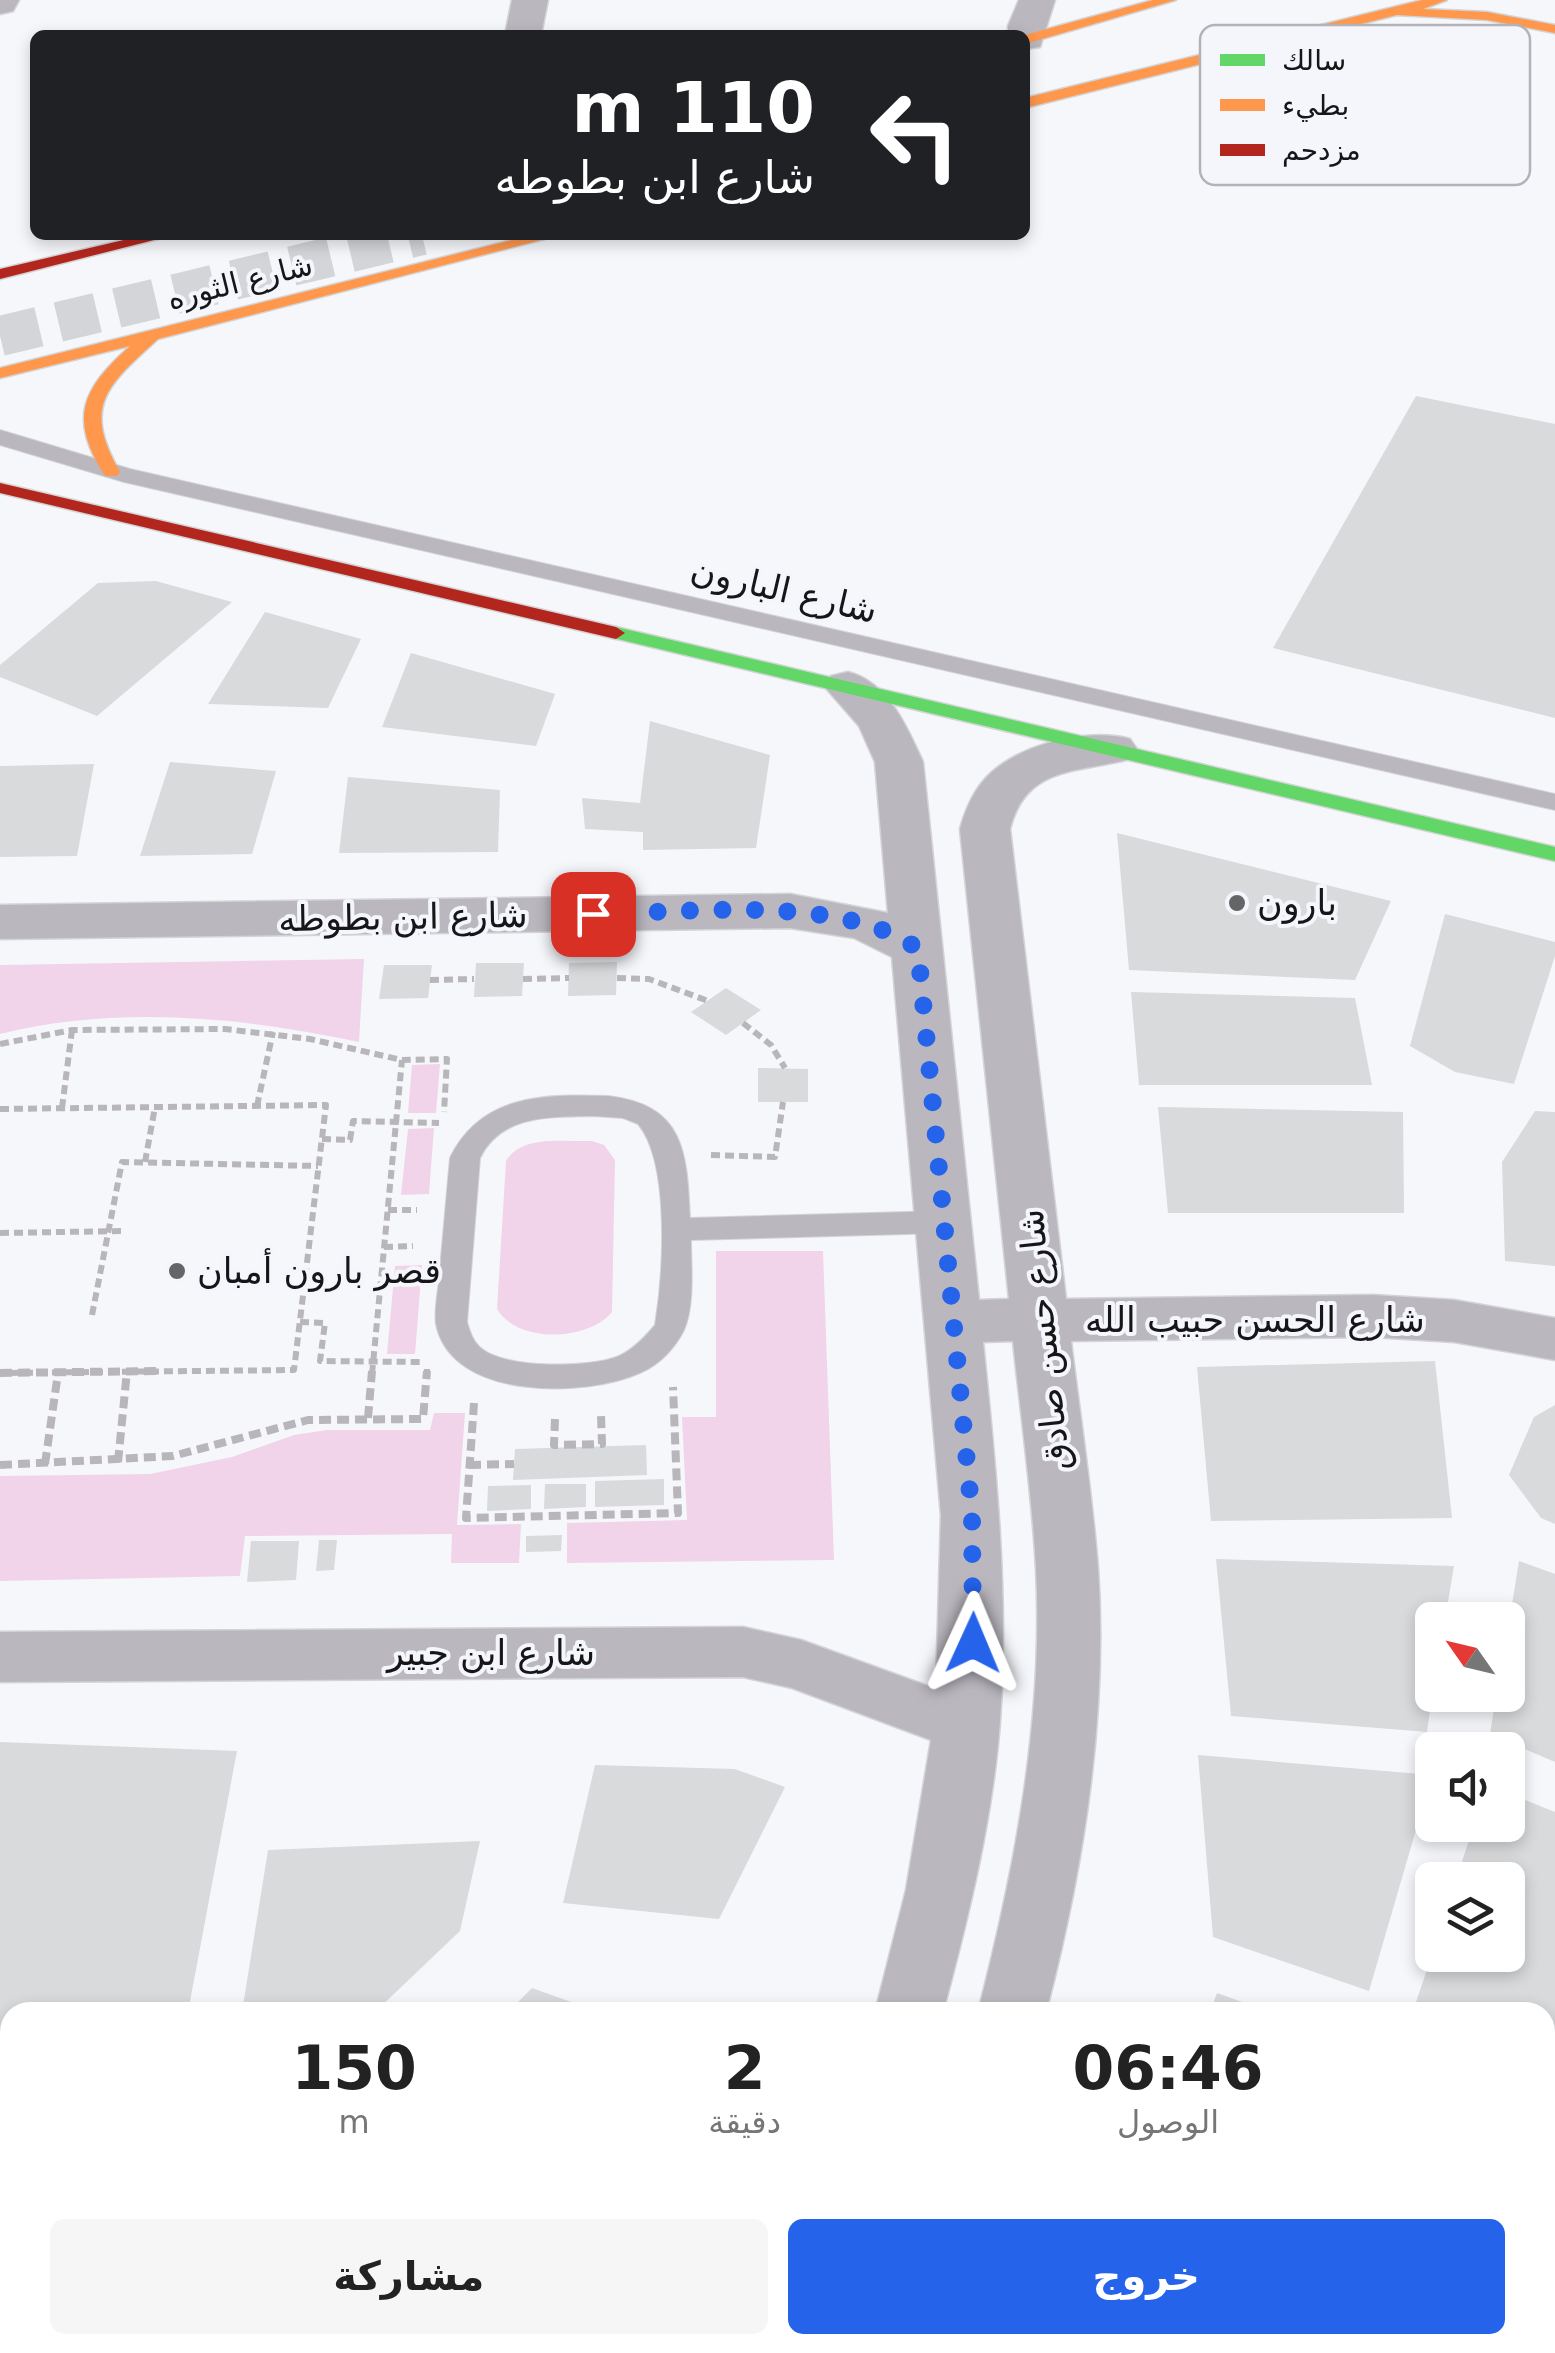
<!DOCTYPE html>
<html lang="ar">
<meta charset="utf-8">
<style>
body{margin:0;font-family:"DejaVu Sans","Noto Sans Arabic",sans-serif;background:#f6f6f6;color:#222;direction:rtl;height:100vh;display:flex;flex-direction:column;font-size:38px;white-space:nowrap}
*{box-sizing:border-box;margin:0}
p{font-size:32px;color:#767676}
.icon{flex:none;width:55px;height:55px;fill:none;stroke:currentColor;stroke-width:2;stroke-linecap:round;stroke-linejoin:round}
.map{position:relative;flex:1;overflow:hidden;direction:ltr}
.panel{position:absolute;left:0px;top:2002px;width:1555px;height:352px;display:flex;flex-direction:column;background:#fff;border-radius:30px 30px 0 0;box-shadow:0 5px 15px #0003;direction:rtl}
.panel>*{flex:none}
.hud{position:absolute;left:30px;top:30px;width:1000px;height:210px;border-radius:15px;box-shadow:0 5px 15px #0003;direction:rtl;background:#202124;color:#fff;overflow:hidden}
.needle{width:65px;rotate:304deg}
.tools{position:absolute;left:1415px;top:1602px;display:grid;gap:20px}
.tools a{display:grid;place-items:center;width:110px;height:110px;border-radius:15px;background:#fff;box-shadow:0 5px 15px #0003;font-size:50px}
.pin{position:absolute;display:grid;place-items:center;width:85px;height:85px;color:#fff;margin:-42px;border-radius:20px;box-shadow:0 5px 15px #0006}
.me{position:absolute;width:110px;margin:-55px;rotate:1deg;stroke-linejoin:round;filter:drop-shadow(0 0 8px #0008)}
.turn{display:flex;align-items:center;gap:35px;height:210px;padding:0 50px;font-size:45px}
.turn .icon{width:130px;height:130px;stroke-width:2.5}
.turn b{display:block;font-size:70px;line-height:85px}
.eta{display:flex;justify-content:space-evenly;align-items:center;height:170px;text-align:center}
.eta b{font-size:60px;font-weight:700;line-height:70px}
.action{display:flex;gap:20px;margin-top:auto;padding:20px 50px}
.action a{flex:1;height:115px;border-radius:15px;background:#2563eb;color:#fff;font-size:40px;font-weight:700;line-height:115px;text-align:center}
.action a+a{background:#f6f6f6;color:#222}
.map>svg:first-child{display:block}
</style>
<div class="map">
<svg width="1555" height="2353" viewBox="0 0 1555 2353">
<rect width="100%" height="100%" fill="#f6f7fb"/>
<g fill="#f1d4e9">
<path d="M364 959 359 1042C243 1017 117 1005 0 1034V965Z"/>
<polygon points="440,1064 436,1113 408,1113 412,1065"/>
<polygon points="434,1128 429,1194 401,1195 408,1129"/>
<path d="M592 1141 604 1145 615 1160 612 1312C588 1341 518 1344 497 1309L506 1161C522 1134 564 1142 592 1141Z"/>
<polygon points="716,1251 823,1251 834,1560 567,1563 567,1523 687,1520 682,1417 716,1417"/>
<polygon points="422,1265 415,1354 387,1354 395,1266"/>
<polygon points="434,1413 465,1413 457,1525 521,1524 519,1563 451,1563 452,1534 245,1536 240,1576 0,1581 0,1476 150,1474 232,1457 294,1435 327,1430 430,1430"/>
</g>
<g fill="#d8dadc">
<polygon points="1416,396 1555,424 1555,718 1273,648"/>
<polygon points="156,581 232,602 97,716 0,677 0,665 98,583"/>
<polygon points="265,612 361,639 328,708 208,704"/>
<polygon points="411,653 555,694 536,746 382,727"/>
<polygon points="650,721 770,755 756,848 643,850 643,832 585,829 582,798 640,803"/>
<polygon points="170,762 276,771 252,854 140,856"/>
<polygon points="94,764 77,856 0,857 0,766"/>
<polygon points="348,777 500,790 498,852 339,853"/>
<polygon points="1117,833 1391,901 1355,980 1129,970"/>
<polygon points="1445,914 1555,942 1555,956 1514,1084 1455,1072 1410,1046"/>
<polygon points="617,962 616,995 568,996 569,963"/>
<polygon points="476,963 524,963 522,996 474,997"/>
<polygon points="384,965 432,965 428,998 379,999"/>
<polygon points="726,988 761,1010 726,1035 691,1012"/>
<polygon points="1131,992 1355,998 1372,1085 1139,1085"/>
<polygon points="758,1068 808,1069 808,1102 758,1102"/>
<polygon points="1158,1107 1403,1112 1404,1213 1168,1213"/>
<polygon points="1535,1111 1555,1112 1555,1266 1505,1261 1502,1162"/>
<polygon points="1435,1361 1452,1518 1211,1521 1197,1367"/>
<polygon points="1555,1405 1555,1524 1541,1518 1509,1475 1534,1417"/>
<polygon points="646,1445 647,1475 513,1480 515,1449"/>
<polygon points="664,1479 664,1505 595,1507 595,1481"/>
<polygon points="545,1484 586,1484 586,1507 544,1509"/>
<polygon points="531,1485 531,1509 487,1511 488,1486"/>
<polygon points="562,1535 561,1551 526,1552 526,1536"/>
<polygon points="319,1540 337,1540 334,1570 316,1571"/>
<polygon points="251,1541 299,1541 296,1580 247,1582"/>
<polygon points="1216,1559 1454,1566 1445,1620 1432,1620 1432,1696 1427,1732 1231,1716"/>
<polygon points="1519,1561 1555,1574 1555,1762 1490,1734 1496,1695 1508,1695 1508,1629"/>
<polygon points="0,1742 237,1751 188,2012 10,2012 10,2101 0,2100"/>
<polygon points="1198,1755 1432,1775 1369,1991 1213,1937"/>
<polygon points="595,1765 735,1769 785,1787 719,1919 563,1903"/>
<polygon points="1508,1793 1555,1812 1555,2065 1545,2060 1545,2012 1433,2012 1415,2005 1432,1955 1508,1955 1508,1880 1456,1880 1474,1825 1508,1825"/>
<polygon points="480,1841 460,1931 375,2012 242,2012 268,1850"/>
<polygon points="532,1988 599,2012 508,2012"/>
<polygon points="1217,1993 1270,2012 1210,2012"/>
<polygon points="1545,2112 1555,2116 1555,2353 1488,2353 1469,2345 1545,2345"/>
<polygon points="0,2174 10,2173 2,2213 0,2213"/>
<polygon points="32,2345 175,2345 174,2353 31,2353"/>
<polygon points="216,2345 433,2345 429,2353 215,2353"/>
<polygon points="1065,2345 1276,2345 1296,2353 1062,2353"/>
</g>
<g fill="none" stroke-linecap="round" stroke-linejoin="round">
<polyline stroke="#d4d5d9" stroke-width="40" stroke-dasharray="40 20" stroke-linecap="butt" points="0,336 422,235"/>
<g stroke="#d3d4d6" stroke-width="2">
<g id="lane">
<polygon points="0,430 130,469 1555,794 1555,810 124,482 0,445"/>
<path d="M608 1096C684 1105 687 1151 690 1218L944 1211 955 1214 959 1222 955 1230 944 1233 691 1240C691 1266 695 1305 684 1330 675 1348 660 1364 642 1372 587 1398 451 1401 436 1324 434 1311 438 1293 439 1279 443 1239 446 1198 450 1158 481 1094 545 1094 608 1096ZM594 1116 623 1118 638 1124C671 1163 663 1277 655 1325 645 1337 634 1349 619 1356 591 1368 507 1369 482 1349 473 1342 470 1332 467 1322L480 1158C501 1114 552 1117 594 1116Z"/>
</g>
</g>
<g stroke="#d3d4d6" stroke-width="3">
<g id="street">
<polygon points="0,0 19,0 13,11 0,14"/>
<polygon points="512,0 548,0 541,35 505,35"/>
<polygon points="1019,0 1055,0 1040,47 1025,49 1025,35 1008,35 1008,26"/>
<path d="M848 672C888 682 907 727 923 762L979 1300 1009 1299 960 829C965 811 972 794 984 780 1014 745 1087 727 1130 739L1137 749 1130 759C1078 773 1026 765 1010 829L1066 1299 1373 1295 1454 1300 1555 1318V1360L1454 1342 1373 1337 1071 1341C1080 1416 1092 1492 1098 1568 1108 1715 1083 1871 1046 2012H978C1015 1869 1044 1717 1036 1568 1032 1493 1021 1417 1013 1341L983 1342C996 1468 1009 1595 1000 1721 993 1818 968 1919 943 2012H875L906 1890 931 1740 792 1688 743 1677 0 1682V1632L743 1627 801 1640 936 1689 941 1515 892 957 854 938 790 928 0 939V905L790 894 888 913 875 762 859 726 824 686 831 676Z"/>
<polygon points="733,2345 808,2345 805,2353 730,2353"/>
<polygon points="844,2345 918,2345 915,2353 841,2353"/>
</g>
</g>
<g stroke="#d3d4d6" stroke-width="3">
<polygon id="fast" points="616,627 1555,847 1555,861 609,637 607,633"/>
</g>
<g stroke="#d3d4d6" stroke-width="3">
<g id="slow">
<polygon points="1153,0 1176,0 1025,44 1025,35"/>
<polygon points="1422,0 1447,0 1423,9 1487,12 1555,25 1555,33 1487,20 1397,15 1025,108 1025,98"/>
<path d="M532 235H560L158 339C108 385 81 405 120 472L117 476H105C68 418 82 389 130 346L0 378V368Z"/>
</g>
</g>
<g stroke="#d3d4d6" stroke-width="3">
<g id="jam">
<polygon points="145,235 174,235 0,279 0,269"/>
<polygon points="0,483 616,627 625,633 616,639 0,493"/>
</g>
</g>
<g stroke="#b8b6bb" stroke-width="6" stroke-dasharray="9 5" stroke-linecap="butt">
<polyline points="617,978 649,979 708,1001"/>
<polyline points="523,979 569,978"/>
<polyline points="430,980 474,979"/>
<polyline points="743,1023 771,1045 785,1068"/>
<polyline points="0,1044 72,1030 225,1029 310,1039 402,1060 447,1059 444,1112"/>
<polyline points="257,1106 273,1032"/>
<polyline points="62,1108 72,1030"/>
<polyline points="0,1109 326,1105 294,1370 0,1373"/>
<polyline points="322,1139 350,1140 353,1121 439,1123"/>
<polyline points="711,1155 775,1157 783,1102"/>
<polyline points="145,1162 155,1107"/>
<polyline points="388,1210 417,1210"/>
<polyline points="0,1233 124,1231"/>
<polyline points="384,1247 413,1246"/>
<polyline points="92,1315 122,1162 318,1166"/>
<polyline points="300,1322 325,1323 320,1361 420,1362"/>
<polyline points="372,1374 402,1060"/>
<polyline points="427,1374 427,1369"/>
</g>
<g stroke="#b8b6bb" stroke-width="8" stroke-dasharray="12 6" stroke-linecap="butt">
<polyline points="0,1373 159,1371"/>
<polyline points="474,1403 466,1518 678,1513 673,1387"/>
<polyline points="368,1418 372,1371"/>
<polyline points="555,1419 554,1445 602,1444 601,1415"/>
<polyline points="118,1462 127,1371"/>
<polyline points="45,1464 58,1373"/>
<polyline points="0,1465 173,1456 308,1420 423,1419 427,1371"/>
<polyline points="469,1465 514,1464"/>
</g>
<use href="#lane" fill="#bab7bf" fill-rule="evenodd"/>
<use href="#street" fill="#bab7bf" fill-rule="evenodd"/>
<use href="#fast" fill="#63d668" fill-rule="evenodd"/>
<use href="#slow" fill="#ff974d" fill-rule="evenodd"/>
<use href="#jam" fill="#b3261e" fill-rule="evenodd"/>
</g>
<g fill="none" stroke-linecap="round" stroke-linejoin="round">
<path stroke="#2563eb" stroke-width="18" stroke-dasharray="0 32.4" d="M593 914C685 913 842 893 918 949L972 1515 973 1643"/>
</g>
<g fill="#646567" stroke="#f5f6fc" stroke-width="4">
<circle cx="1237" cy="903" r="10"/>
<circle cx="177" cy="1271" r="10"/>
</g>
<g text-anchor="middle" stroke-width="8" stroke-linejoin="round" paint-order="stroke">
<g font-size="30" fill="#161618" stroke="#f5f6fc">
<text transform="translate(240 282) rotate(-14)" y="10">شارع الثوره</text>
</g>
<g font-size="35" fill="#161618" stroke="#f5f6fc">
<text transform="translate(784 590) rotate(13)" y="12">شارع البارون</text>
<text transform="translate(403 917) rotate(-1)" y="12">شارع ابن بطوطه</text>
<text x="1255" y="1332">شارع الحسن حبيب الله</text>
<text transform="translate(1044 1340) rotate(-96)" y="12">شارع حسن صادق</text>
<text x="491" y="1665">شارع ابن جبير</text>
</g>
<g font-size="35" fill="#161618" stroke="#f5f6fc" text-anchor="start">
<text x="1257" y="915">بارون</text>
<text x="197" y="1283">قصر بارون أمبان</text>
</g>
</g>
<rect x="1200" y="25" width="330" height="160" rx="15" fill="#f5f6fc" stroke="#b2b3b8" stroke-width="2.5"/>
<rect x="1220" y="54" width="45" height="12" fill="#63d668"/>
<rect x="1220" y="99" width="45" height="12" fill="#ff974d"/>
<rect x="1220" y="144" width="45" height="12" fill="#b3261e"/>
<g font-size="28" fill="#161618">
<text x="1282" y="70">سالك</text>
<text x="1282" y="115">بطيء</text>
<text x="1282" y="160">مزدحم</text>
</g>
</svg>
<div class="tools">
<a><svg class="needle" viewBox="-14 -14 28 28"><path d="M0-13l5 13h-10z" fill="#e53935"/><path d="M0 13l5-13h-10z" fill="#767676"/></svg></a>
<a><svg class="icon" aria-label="sound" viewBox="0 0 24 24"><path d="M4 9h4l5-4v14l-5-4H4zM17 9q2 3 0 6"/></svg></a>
<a><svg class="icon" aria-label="layers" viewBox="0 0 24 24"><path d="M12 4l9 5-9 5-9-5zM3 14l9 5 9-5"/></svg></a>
</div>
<div class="pin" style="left:593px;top:914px;background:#d93025"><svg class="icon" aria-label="arrive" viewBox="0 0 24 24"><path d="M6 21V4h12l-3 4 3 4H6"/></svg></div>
<svg class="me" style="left:973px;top:1643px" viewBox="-20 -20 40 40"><path d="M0-17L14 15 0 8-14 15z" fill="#2563eb" stroke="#fff" stroke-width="4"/></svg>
<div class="hud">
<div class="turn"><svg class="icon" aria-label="left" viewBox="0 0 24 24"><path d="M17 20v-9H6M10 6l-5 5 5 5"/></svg><div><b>110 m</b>شارع ابن بطوطه</div></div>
</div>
<section class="panel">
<div class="eta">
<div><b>06:46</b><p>الوصول</p></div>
<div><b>2</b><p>دقيقة</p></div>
<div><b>150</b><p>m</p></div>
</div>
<div class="action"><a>خروج</a><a>مشاركة</a></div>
</section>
</div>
